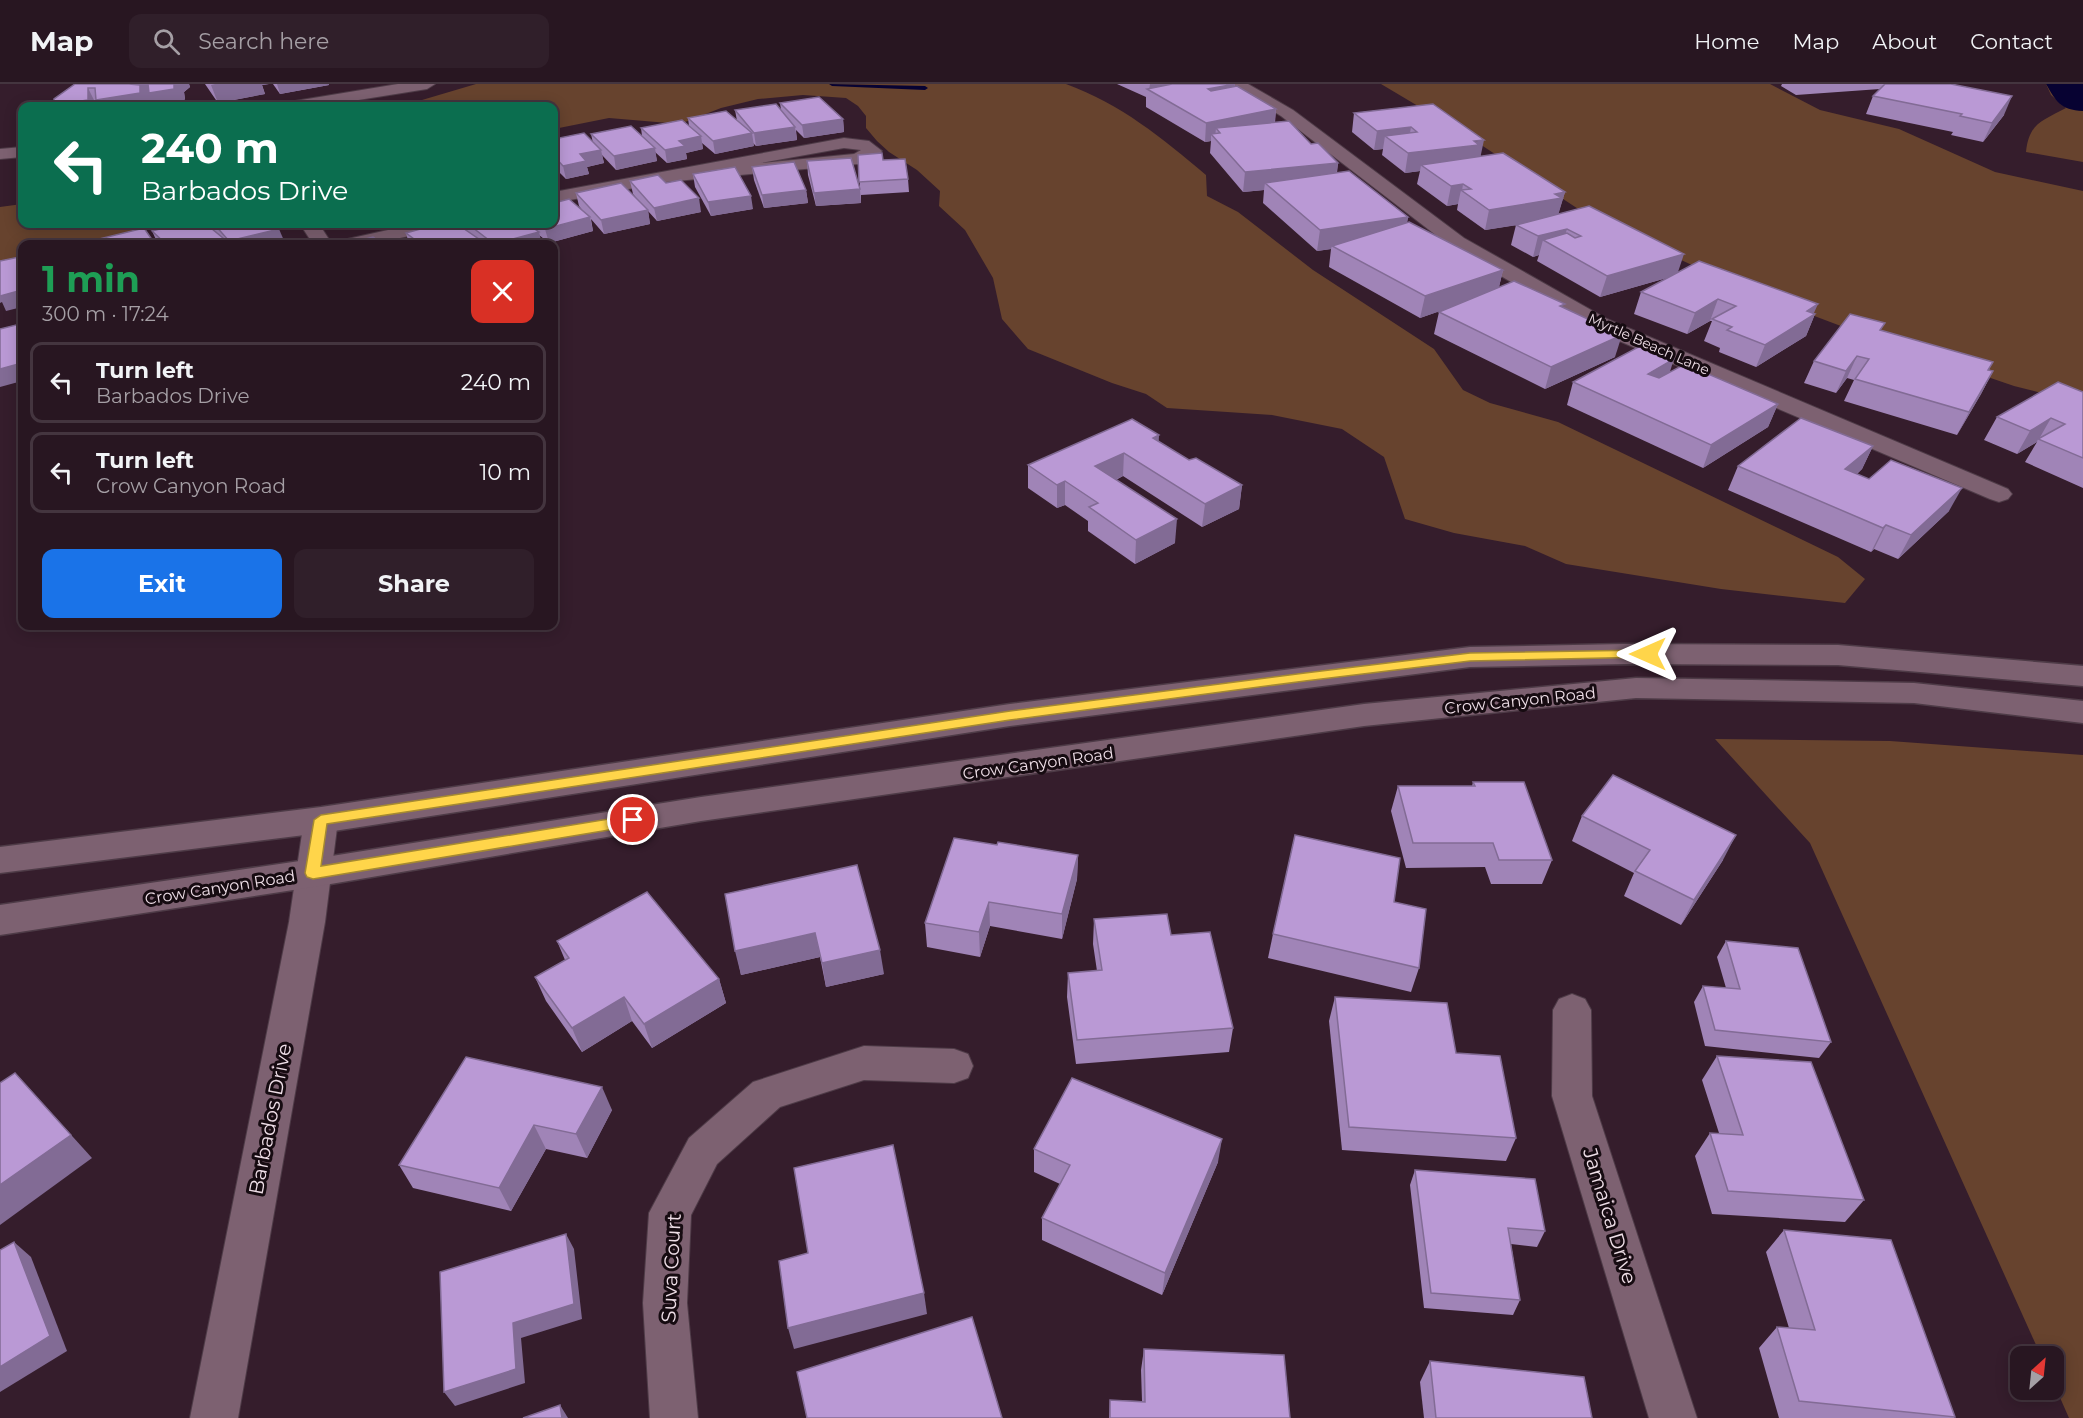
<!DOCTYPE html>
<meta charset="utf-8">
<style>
body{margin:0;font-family:Montserrat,sans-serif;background:#301f2a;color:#f1f3f6;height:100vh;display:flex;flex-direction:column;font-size:22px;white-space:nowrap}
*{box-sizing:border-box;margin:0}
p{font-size:20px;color:#a59fa5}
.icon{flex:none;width:33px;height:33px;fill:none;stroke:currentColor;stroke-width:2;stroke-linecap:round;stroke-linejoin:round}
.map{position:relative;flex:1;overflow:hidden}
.drawer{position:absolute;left:18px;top:156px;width:540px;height:390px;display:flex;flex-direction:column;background:#281621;border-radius:12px;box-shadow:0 3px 15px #0003,0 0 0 2px #44353f}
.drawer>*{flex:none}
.top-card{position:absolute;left:18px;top:18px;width:540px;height:126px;border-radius:12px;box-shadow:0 3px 15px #0003,0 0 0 2px #44353f;background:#0b6e4f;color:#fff;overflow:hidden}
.needle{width:39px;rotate:27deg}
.fabs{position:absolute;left:2010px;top:1262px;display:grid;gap:12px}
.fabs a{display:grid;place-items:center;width:54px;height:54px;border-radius:12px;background:#281621;box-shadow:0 3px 15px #0003,0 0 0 2px #44353f;font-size:30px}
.pin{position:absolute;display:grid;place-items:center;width:51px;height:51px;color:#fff;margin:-26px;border:3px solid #fff;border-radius:50%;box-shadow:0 2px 6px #0007}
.me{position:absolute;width:66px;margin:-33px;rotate:270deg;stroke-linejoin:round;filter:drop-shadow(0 0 4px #0008)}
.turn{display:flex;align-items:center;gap:21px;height:126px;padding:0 24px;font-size:27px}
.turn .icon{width:78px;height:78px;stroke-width:2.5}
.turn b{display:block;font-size:42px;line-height:51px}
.round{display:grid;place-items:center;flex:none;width:63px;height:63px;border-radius:12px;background:#301f2a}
.summary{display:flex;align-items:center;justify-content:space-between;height:102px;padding:0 24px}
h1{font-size:36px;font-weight:700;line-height:45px;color:#1e9e55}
.action{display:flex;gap:12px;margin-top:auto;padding:12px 24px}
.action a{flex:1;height:69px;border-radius:12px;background:#1a73e8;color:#fff;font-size:24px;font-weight:700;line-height:69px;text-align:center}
.action a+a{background:#301f2a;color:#f1f3f6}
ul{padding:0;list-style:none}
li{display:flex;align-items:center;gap:18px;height:81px;margin:0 12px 9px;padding:0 12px;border:3px solid #44353f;border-radius:12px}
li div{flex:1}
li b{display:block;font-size:22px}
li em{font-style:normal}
header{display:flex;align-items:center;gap:36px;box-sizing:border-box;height:84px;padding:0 30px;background:#281621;border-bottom:2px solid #44353f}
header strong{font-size:28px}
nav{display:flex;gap:33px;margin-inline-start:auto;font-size:21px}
.search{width:420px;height:54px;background:#301f2a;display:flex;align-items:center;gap:15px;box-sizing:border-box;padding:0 21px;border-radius:12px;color:#a59fa5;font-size:22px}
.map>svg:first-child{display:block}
</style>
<header>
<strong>Map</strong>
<div class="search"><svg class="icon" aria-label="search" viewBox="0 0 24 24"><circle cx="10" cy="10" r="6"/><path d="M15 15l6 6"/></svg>Search here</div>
<nav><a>Home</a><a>Map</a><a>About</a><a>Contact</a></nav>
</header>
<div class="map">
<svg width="2083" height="1334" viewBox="0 0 2083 1334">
<rect width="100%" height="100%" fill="#351d2c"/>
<g fill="#67432e">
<path d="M476 0H1066C1121 20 1162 54 1206 91L1207 112 1238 128 1313 186 1434 265 1463 306 1490 319 1558 338 1838 473 1865 495 1845 519 1721 505 1566 480 1525 462 1454 449 1405 435 1384 373 1342 345 1272 331 1167 324 1146 310 1112 299 1028 265 1002 235 993 194 965 146 939 122 940 107 917 86 889 68 877 57 866 44V32L858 22 846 14 803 11 758 15 721 24 680 40 609 34 554 45V22H383L422 16Z"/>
<polygon points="1381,0 1770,0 1820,26 1899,45 1995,88 2083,107 2083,325 2057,313 2014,302 1862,250 1751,208 1598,138 1460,47"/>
<path d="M2046 0H2083V78L2026 68C2029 39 2042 37 2066 24L2051 11Z"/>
<polygon points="22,120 22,140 168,140 94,160 22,160 22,180 0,186 0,123"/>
<polygon points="1715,655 1890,657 2083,671 2083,1334 2069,1334 2054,1300 2054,1272 2041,1272 1810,759"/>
</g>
<path fill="#070232" d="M2046 0H2083V27C2060 26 2056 17 2046 0Z"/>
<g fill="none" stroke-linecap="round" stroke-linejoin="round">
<polygon fill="#070232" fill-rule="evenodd" points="829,0 925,2 928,4 925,6 832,2"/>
<g stroke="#4e3b47" stroke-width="2">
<g id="minor">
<polygon points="398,0 435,0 427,5 321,22 287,22 295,17"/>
<polygon points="1229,0 1248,0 1293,26 1464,154 1607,235 2008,405 2012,410 2008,415 1999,418 1990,415 1591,245 1450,162 1281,32"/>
<path d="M844 54 869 57 882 67 879 71 858 80 666 98 554 119V108ZM844 64 861 66 854 70 761 79Z"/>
<polygon points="22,63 22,73 0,75 0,65"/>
<polygon points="300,140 319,140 332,160 313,160"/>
<polygon points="415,140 448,140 445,144 373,160 340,160 343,156"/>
<polygon points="321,724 333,727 338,736 325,838 238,1334 190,1334 289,838 304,736 309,727"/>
<polygon points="1572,910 1585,915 1591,926 1592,1012 1697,1334 1649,1334 1552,1012 1553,926 1559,915"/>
<polygon points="864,962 954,965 968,970 973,982 968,994 954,999 864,996 780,1023 717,1080 691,1131 687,1219 698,1334 650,1334 643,1219 649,1129 689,1054 753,998"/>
</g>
</g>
<g stroke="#4e3b47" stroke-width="3">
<g id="secondary">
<polygon points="1624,560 1838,561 2083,582 2083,602 1838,581 1624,580 1470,583 1010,642 321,749 0,789 0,763 321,723 1010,620 1470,563"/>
<polygon points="1636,594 1914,599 2083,617 2083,639 1914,619 1636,614 1364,642 701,737 313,803 0,851 0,821 313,775 701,713 1364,620"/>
</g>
</g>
<use href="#minor" fill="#7d6171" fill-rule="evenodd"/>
<use href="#secondary" fill="#7d6171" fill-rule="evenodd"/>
</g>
<g fill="#a084b7">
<polygon points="75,0 189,0 190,3 184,8 185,15 181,19 182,22 155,22 152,17 147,17 148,22 55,22 54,21"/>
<polygon points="205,0 269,0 262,1 265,10 218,19"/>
<polygon points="273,0 329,0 329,1 280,10"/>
<polygon points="1117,0 1235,0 1235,3 1276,25 1275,39 1311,60 1338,79 1337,89 1408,133 1407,139 1503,186 1499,203 1564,224 1615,273 1545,305 1434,250 1439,228 1451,223 1420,234 1329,183 1331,165 1317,167 1263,119 1264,106 1243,108 1210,69 1211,57 1205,58 1146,23 1146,13"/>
<polygon points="1782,0 1951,0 2004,31 1983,58 1951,51 1953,48 1866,30 1873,12 1880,5 1796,11 1781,2"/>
<polygon points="780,19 843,35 844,48 804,54 796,46 797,56 756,62 753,59 754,62 715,70 702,59 703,65 686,69 687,75 667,79 655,68 657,77 616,86 602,71 604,79 587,83 589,90 566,95 559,88 560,93 554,95 554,55 593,59 591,50 642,52 641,44 689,42 688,34 737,37 735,26 781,26"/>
<polygon points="1433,20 1481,72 1565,108 1558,130 1677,189 1815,230 1806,252 1756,283 1719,268 1720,264 1704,257 1712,237 1710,237 1687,250 1634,230 1641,208 1670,193 1600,213 1537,177 1539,171 1533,173 1511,161 1516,141 1485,146 1457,126 1458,120 1447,122 1417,100 1420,87 1405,89 1382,71 1383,65 1374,66 1352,48 1354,29"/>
<polygon points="858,71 883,76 908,95 909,108 861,111 861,119 816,122 808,91 807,77 860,103"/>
<polygon points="752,83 806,106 808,119 764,124 754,96"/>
<polygon points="693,90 753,125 711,132 695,103"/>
<polygon points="630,97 666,99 701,128 657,137 648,127 650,140 604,150 591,135 593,147 549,159 539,151 542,160 409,160 406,149 465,145 463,140 554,140 583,127 579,122 576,109 641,120 633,110"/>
<polygon points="211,140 274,140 285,159 278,160 158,160 152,147 214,147"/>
<polygon points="1882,247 1993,287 1981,310 1957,351 1844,317 1854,296 1847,294 1836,309 1804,299 1814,277"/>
<polygon points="1670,289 1778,320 1768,343 1703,384 1567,321 1573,298"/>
<polygon points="2083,308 2083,404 2025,378 2037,358 2017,370 1984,356 1997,333"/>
<polygon points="1159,358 1189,376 1242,401 1239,425 1202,443 1123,392 1116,396 1175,459 1135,480 1088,447 1088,437 1065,421 1057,424 1028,404 1028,381"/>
<polygon points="1873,362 1862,385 1857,390 1949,427 1898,475 1874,465 1871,468 1728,406 1738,382"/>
<polygon points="1473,698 1552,776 1542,800 1491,800 1485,783 1406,784 1391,727 1398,702 1472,702"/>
<polygon points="1582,732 1723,776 1681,841 1624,812 1634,789 1572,757"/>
<polygon points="997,761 1078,771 1077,795 1062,855 990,842 980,873 927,863 925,839"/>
<polygon points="725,810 884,890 826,903 820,873 741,891"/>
<polygon points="1394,818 1419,884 1411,908 1268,874 1273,850"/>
<polygon points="1094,835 1171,851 1233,944 1229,968 1076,980 1067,913 1068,889 1097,887 1093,860"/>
<polygon points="557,857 719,895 726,919 652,964 632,937 582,968 546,917 535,893 565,876"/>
<polygon points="1726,857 1831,958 1819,974 1705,962 1694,918 1703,902 1726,904 1717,873"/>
<polygon points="1335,913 1456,969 1516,1054 1506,1077 1342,1066 1329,937"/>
<polygon points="1717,972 1864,1116 1845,1138 1712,1130 1695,1072 1710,1049 1719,1049 1702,996"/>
<polygon points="466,973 612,1026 587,1074 546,1065 511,1127 413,1104 399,1081"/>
<polygon points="1034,1065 1218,1078 1162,1211 1042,1156 1042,1134 1060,1100 1034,1088"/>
<polygon points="1415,1086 1545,1147 1537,1163 1511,1160 1520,1216 1513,1231 1424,1224 1410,1101"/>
<polygon points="1784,1146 1955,1333 1954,1334 1779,1334 1759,1264 1777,1243 1789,1244 1766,1168"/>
<polygon points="1144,1265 1290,1334 1109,1334 1110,1316 1142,1317 1141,1286"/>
<polygon points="1430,1277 1592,1334 1424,1334 1420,1298"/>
</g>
<g fill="#826b95">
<polygon points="132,0 189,0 190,3 184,8 185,15 181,19 182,22 155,22 152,17 147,17 148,22 99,22 96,16"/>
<polygon points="215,0 269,0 262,1 265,10 218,19 211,1"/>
<polygon points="277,0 329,0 329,1 280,10"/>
<polygon points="1150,0 1204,0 1149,6"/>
<polygon points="1235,0 1233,18 1208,5"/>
<polygon points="88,4 97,22 55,22 54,21"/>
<polygon points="2012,12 2004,31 1983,58 1992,39"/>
<polygon points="1276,25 1274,44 1220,49 1216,44 1215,54 1211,50 1211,57 1205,58 1206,39"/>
<polygon points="843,35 844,48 804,54 802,41"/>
<polygon points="795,43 797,56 756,62 754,49"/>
<polygon points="1411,43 1408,62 1385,52 1383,65 1374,66 1377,47"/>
<polygon points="752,49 754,62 715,70 713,57"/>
<polygon points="701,52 703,65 686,69 687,75 667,79 665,66 679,57"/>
<polygon points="1484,56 1480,75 1421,81 1420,87 1405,89 1408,69"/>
<polygon points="655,64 657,77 616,86 614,72"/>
<polygon points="601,66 604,79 587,83 589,90 566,95 563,82 580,70"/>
<polygon points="557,79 560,93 554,95 554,80"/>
<polygon points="1338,79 1335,99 1265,99 1264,106 1243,108 1245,88"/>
<polygon points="1463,100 1462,107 1461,106 1458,120 1447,122 1451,102"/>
<polygon points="860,105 861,119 816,122 814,109"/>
<polygon points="806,106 808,119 764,124 762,111"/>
<polygon points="1565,108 1557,135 1485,146 1489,126 1555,110"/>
<polygon points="751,112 753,125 711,132 708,118"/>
<polygon points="699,114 701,128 657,137 654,124"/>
<polygon points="648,126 650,140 604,150 601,136"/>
<polygon points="590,133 593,147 549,159 545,145"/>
<polygon points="1408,133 1404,154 1332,162 1331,165 1317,167 1320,146"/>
<polygon points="279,145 285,159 278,160 230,160 229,157"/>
<polygon points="1567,145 1561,165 1543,156 1539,171 1533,173 1538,152"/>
<polygon points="539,148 542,160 495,160"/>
<polygon points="1684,170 1677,191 1600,213 1607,192"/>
<polygon points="1503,186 1498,207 1420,234 1425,212"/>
<polygon points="22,206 22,223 6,227 2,218 0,219 0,212"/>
<polygon points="1718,215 1710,237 1687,250 1695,229"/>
<polygon points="1818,220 1813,231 1815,230 1806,252 1756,283 1765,261 1807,227"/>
<polygon points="1622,251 1615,273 1545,305 1551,283"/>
<polygon points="1857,272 1847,294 1836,309 1846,287"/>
<polygon points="1674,275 1667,297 1648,290"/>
<polygon points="22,279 22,297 0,303 0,285"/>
<polygon points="1993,287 1981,310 1957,351 1969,328"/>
<polygon points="1778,320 1768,343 1703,384 1711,361"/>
<polygon points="2051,334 2039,355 2038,355 2037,358 2017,370 2030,347"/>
<polygon points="1159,351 1158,375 1153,354"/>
<polygon points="1873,362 1862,385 1834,409 1845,385"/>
<polygon points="1124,369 1123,392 1094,406 1095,382"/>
<polygon points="1065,397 1065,421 1057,424 1057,401"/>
<polygon points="1242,401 1239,425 1202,443 1205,420"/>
<polygon points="1962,404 1949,427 1898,475 1911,451"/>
<polygon points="1177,435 1175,459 1135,480 1136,456"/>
<polygon points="1886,441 1874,465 1871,468 1883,444"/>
<polygon points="1736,751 1723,776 1681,841 1694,816"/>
<polygon points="1078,771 1077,795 1062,855 1062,830"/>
<polygon points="989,818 990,842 980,873 979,848"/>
<polygon points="815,849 820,873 741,891 735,867"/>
<polygon points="880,866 884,890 826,903 822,879"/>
<polygon points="719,895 726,919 652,964 644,940"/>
<polygon points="624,913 632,937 582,968 572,944"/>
<polygon points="15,989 92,1074 0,1141 0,1101"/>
<polygon points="602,1003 612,1026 587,1074 576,1050"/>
<polygon points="534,1041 546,1065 511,1127 499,1104"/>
<polygon points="1222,1055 1218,1078 1162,1211 1165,1189"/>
<polygon points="566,1150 574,1165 582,1235 521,1254 525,1299 455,1322 444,1308 513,1239"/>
<polygon points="14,1158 31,1173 67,1267 0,1308 0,1283"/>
<polygon points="924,1209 927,1230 794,1265 788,1244"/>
<polygon points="560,1321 568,1334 562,1334"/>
</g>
<g fill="#ba99d5" stroke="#826b95" stroke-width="1.5">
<polygon points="75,0 132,0 129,0 140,1 140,9 96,16 95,4 88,4 88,16 54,21 54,15"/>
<polygon points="148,0 174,0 174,5 149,9"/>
<polygon points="1172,0 1235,0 1208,5 1211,7 1237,2 1276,25 1206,39 1147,5"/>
<polygon points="1885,0 1951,0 2012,12 1992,39 1960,32 1962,30 1873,12"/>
<polygon points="819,13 843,35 802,41 780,19"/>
<polygon points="776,20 795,43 754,49 735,26"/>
<polygon points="1433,20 1484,56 1474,57 1479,61 1408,69 1385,52 1417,48 1411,43 1377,47 1354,29"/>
<polygon points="726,27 752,49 713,57 688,34"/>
<polygon points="682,36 701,52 679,57 685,62 665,66 641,44"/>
<polygon points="1289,37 1311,60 1318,59 1338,79 1245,88 1211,50 1220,49 1216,44"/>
<polygon points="631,42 655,64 614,72 591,50"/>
<polygon points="584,49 601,66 580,70 586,77 563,82 554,72 554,55"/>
<polygon points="882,69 883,76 905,75 908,95 859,98 858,71"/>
<polygon points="1503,69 1565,108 1555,110 1562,114 1489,126 1461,106 1471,105 1463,100 1451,102 1421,81"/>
<polygon points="851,74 860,105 814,109 807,77"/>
<polygon points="794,78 806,106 762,111 752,83"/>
<polygon points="735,83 751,112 708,118 693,90"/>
<polygon points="1349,87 1408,133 1320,146 1265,99"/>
<polygon points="658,91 666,99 681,96 699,114 654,124 630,97"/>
<polygon points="621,99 648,126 601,136 576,109"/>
<polygon points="569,115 590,133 545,145 539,140 554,140 554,119"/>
<polygon points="1589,122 1684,170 1607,192 1543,156 1567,149 1575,154 1581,152 1567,145 1538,152 1516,141"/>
<polygon points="1409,138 1503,186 1425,212 1332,162"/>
<polygon points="179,140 206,140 229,159 222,160 166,160 152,147"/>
<polygon points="214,140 274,140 279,145 229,157"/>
<polygon points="438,140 457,140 486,160 421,160 406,149"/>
<polygon points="468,140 527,140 539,148 494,160"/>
<polygon points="144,144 155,160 93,160 91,157"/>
<polygon points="373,153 383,160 346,160"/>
<polygon points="400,156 406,160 384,160"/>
<polygon points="19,173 22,179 22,206 0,212 0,177"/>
<polygon points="1699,177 1818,220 1807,227 1815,230 1765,261 1727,246 1732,243 1712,235 1736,222 1718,215 1695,229 1641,208"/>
<polygon points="1514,197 1565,220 1560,222 1622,251 1551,283 1439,228"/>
<polygon points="1850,230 1885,239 1880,246 1993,278 1988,286 1993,287 1969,328 1855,295 1869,275 1857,272 1846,287 1814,277"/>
<polygon points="20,240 22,244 22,279 0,285 0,245"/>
<polygon points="1642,261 1674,275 1648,290 1659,294 1685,280 1778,320 1711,361 1573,298"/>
<polygon points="2058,298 2083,308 2083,374 2038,355 2065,340 2051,334 2030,347 1997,333"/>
<polygon points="1801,334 1873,362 1845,385 1869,395 1891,376 1962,404 1911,451 1886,441 1883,444 1738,382"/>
<polygon points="1132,335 1159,351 1153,354 1189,376 1196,374 1242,401 1205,420 1124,369 1095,382 1177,435 1136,456 1089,423 1098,419 1065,397 1057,401 1028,381"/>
<polygon points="1613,691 1736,751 1694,816 1635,787 1650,766 1582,732"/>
<polygon points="1473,698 1524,698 1552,776 1499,776 1493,759 1413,759 1398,702 1475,702"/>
<polygon points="1295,751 1400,774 1394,818 1426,825 1419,884 1273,850"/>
<polygon points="954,754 997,761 998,758 1078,771 1062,830 989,818 979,848 925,839"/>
<polygon points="857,781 880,866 822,879 815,849 735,867 725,810"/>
<polygon points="647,808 719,895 644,940 624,913 572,944 535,893 569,874 557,857"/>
<polygon points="1167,830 1171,851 1210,848 1233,944 1077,956 1068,889 1102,886 1094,835"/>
<polygon points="1726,857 1798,864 1831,958 1715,946 1703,902 1740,905"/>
<polygon points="1335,913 1447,919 1456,969 1500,972 1516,1054 1349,1043"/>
<polygon points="1717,972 1811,978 1864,1116 1728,1107 1710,1049 1743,1051"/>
<polygon points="466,973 602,1003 576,1050 534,1041 499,1104 399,1081"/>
<polygon points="15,989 71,1051 0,1101 0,999"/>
<polygon points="1072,994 1222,1055 1165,1189 1042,1134 1070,1081 1034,1065"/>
<polygon points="893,1061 924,1209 788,1244 779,1177 808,1169 794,1084"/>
<polygon points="1415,1086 1535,1095 1545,1147 1508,1144 1520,1216 1431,1209"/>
<polygon points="1784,1146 1891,1156 1955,1333 1799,1317 1777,1243 1815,1246"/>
<polygon points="566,1150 574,1220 513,1239 516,1285 444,1308 440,1188"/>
<polygon points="14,1158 50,1252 0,1283 0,1166"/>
<polygon points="972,1233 1002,1334 807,1334 797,1288"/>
<polygon points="1144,1265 1284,1271 1290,1334 1110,1334 1110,1316 1145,1318"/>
<polygon points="1430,1277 1584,1293 1592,1334 1436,1334"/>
<polygon points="560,1321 562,1334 523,1334"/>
</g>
<polygon fill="#ffd54a" stroke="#a68a30" stroke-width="1.5" points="1648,566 1652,567 1654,570 1652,573 1470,577 1305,597 1010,636 327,740 321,782 633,731 640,736 633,742 313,795 307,793 305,789 314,736 321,731 1010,627 1305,589 1470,569"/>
<g text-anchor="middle" stroke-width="6" stroke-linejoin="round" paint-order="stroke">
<g font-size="14" fill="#eedee7" stroke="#160b11">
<text transform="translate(1649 260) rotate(24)" y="5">Myrtle Beach Lane</text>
</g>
<g font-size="16" fill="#eedee7" stroke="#160b11">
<text transform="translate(1520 616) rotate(-6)" y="6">Crow Canyon Road</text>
<text transform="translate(1038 679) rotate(-8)" y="6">Crow Canyon Road</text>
<text transform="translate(220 803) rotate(-9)" y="6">Crow Canyon Road</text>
</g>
<g font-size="20" fill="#eedee7" stroke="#160b11">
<text transform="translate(270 1035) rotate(-79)" y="7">Barbados Drive</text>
<text transform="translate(1610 1132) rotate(73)" y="7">Jamaica Drive</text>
<text transform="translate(671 1184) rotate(-87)" y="7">Suva Court</text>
</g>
</g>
</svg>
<div class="fabs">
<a><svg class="needle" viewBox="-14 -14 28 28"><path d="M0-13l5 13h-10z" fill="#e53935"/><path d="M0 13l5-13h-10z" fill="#a59fa5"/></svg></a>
</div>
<div class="pin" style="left:633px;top:736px;background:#d93025"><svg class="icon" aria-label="arrive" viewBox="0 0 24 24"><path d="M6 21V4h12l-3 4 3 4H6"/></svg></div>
<svg class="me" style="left:1648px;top:570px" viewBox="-20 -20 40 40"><path d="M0-17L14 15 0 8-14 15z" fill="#ffd54a" stroke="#fff" stroke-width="4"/></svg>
<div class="top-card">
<div class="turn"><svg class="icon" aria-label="left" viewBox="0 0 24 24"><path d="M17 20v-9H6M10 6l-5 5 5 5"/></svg><div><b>240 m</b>Barbados Drive</div></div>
</div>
<section class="drawer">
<div class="summary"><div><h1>1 min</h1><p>300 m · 17:24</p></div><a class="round" style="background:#d93025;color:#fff"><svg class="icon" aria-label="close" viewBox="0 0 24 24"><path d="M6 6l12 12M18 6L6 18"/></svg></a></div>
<ul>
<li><svg class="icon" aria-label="left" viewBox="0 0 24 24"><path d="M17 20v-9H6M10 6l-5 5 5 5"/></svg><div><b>Turn left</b><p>Barbados Drive</p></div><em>240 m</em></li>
<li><svg class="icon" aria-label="left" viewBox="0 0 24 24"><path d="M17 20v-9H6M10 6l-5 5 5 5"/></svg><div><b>Turn left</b><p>Crow Canyon Road</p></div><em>10 m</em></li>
</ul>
<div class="action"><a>Exit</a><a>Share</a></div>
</section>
</div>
